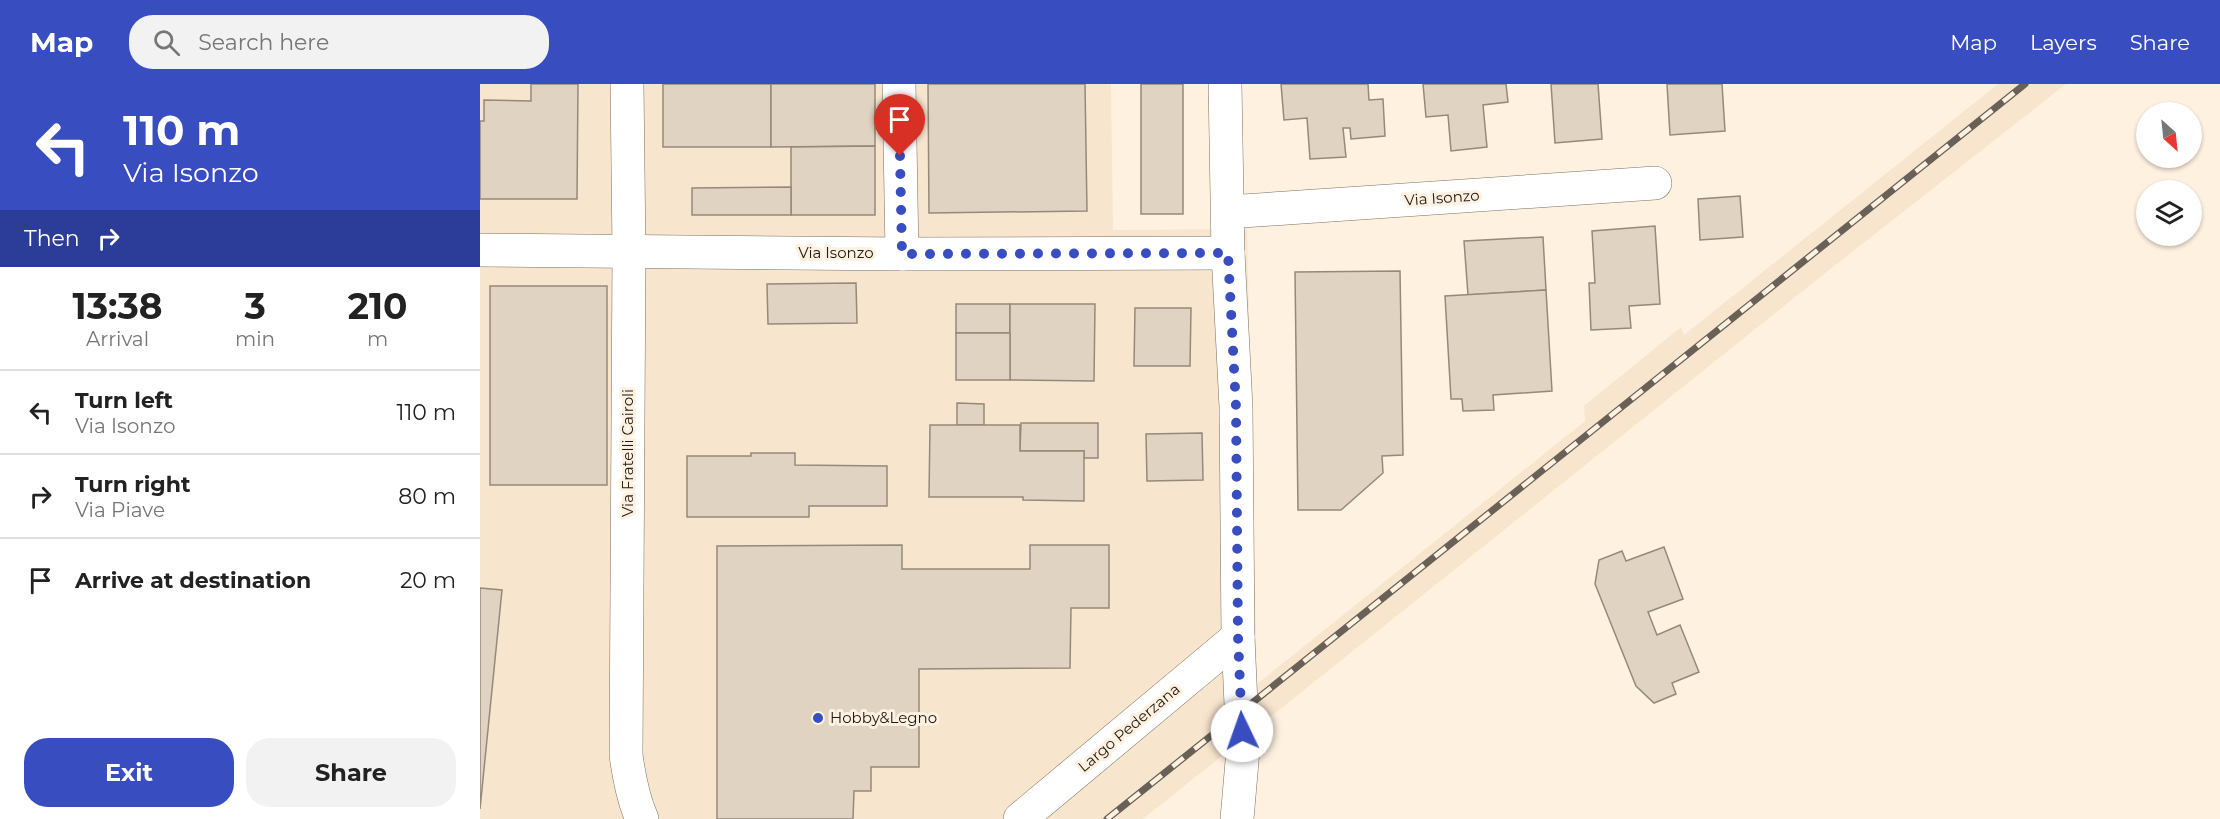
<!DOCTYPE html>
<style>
body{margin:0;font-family:Montserrat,sans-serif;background:#f2f2f2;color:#222;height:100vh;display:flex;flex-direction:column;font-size:22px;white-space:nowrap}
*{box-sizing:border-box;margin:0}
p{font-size:20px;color:#767676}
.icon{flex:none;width:33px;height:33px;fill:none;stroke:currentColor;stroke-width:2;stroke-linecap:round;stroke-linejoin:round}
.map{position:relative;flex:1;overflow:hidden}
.drawer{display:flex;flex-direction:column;background:#fff;width:480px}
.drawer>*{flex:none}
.banner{background:#384dc0;color:#fff;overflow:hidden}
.needle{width:39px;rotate:153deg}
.controls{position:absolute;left:1656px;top:18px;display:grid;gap:12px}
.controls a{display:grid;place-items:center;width:66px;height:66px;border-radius:50%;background:#fff;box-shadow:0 2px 4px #0004;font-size:30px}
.pin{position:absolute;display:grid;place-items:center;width:51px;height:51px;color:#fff;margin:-62px -26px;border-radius:50% 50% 50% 0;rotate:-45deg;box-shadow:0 0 6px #0007}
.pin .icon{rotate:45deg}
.me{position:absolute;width:66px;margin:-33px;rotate:357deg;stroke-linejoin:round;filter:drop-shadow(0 0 4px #0008)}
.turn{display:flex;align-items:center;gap:21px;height:126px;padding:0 24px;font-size:27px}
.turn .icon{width:78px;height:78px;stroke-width:2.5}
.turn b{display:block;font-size:42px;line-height:51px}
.then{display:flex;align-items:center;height:57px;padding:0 24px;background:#0003;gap:12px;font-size:22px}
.eta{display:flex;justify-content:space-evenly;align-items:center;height:102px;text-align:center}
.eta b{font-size:36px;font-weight:700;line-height:42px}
.primary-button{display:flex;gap:12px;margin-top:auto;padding:12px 24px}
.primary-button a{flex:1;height:69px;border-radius:24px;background:#384dc0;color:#fff;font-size:24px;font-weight:700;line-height:69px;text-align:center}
.primary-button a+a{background:#f2f2f2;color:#222}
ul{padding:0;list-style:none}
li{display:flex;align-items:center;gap:18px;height:84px;padding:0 24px;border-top:2px solid #e0e0e0}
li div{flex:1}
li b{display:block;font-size:22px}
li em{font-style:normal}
header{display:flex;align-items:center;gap:36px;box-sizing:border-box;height:84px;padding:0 30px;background:#384dc0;color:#fff}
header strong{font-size:28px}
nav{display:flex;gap:33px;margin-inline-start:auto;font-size:21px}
.search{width:420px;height:54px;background:#f2f2f2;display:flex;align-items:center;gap:15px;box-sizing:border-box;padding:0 21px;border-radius:24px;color:#767676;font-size:22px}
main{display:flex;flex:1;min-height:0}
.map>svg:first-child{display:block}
</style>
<header>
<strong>Map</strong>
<div class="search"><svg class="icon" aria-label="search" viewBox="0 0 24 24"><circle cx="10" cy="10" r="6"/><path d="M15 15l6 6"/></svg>Search here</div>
<nav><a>Map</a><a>Layers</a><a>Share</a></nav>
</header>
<main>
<section class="drawer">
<div class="banner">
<div class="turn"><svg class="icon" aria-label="left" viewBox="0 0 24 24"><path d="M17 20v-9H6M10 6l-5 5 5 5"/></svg><div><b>110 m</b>Via Isonzo</div></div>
<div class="then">Then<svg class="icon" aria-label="right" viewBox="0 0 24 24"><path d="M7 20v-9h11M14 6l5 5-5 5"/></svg></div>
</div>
<div class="eta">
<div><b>13:38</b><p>Arrival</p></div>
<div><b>3</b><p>min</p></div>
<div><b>210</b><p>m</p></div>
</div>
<ul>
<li><svg class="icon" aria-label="left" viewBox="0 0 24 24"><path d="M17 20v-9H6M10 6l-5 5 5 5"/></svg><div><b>Turn left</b><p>Via Isonzo</p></div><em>110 m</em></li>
<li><svg class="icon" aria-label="right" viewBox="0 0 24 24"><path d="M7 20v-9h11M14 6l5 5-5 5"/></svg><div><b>Turn right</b><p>Via Piave</p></div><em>80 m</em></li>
<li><svg class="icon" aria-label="arrive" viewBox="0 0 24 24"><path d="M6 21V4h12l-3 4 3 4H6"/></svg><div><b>Arrive at destination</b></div><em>20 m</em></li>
</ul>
<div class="primary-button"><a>Exit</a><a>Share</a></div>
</section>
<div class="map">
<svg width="1740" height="735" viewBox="0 0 1740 735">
<rect width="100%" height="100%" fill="#fff1e0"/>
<polygon fill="#f7e5ce" points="0,0 631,0 633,146 767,145 777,600 1105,337 1104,322 1201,243 1204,251 1518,0 1586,0 1339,194 663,735 0,735"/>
<g fill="#e0d3c2" stroke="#958979" stroke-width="1.5">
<polygon points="51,0 98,0 97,115 0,115 0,37 4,37 4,16 51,17"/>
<rect x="183" y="0" width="108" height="63"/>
<polygon points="291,0 395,0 395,62 291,63"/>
<polygon points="448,0 605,0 607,127 449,129"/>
<rect x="661" y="0" width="42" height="130"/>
<polygon points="801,0 888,0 889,16 903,15 905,52 871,55 870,44 863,44 866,73 830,75 827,34 804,36"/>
<polygon points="943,0 1026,0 1028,18 1003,21 1007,63 971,67 968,31 946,33"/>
<polygon points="1071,0 1118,0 1122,55 1075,59"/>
<polygon points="1187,0 1242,0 1245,47 1190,51"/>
<polygon points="395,62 395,131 311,131 311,63"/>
<polygon points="311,103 311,131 212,131 212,104"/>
<polygon points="1260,112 1263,153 1220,156 1218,115"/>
<polygon points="1175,142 1180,220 1149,222 1151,244 1111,246 1109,199 1115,199 1112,147"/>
<polygon points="1063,153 1066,206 988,211 984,157"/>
<polygon points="920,187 923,371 902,372 903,389 861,426 818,426 815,188"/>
<polygon points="376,199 377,239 288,240 287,200"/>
<rect x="10" y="202" width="117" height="199"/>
<polygon points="1066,206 1072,307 1013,311 1014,326 983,327 982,315 971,315 965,212"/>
<rect x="476" y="220" width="54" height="29"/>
<polygon points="530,220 615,220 614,297 530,296"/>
<polygon points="655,224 711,224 710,282 654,282"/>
<rect x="476" y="249" width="54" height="47"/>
<polygon points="477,319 504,320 504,341 477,341"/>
<polygon points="541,339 618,339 618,374 604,374 604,367 540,367"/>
<polygon points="450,341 540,341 540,367 604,367 604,417 543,416 543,413 449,413"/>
<polygon points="722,349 723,396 667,397 666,350"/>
<polygon points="271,369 315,369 315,381 407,382 407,422 329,422 329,433 207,433 207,372 271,372"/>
<polygon points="422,461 422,485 550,485 550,461 629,461 629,524 591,524 590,584 439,585 439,683 391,683 391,707 374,707 373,735 237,735 237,462"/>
<polygon points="1184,463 1203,515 1168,528 1177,551 1200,541 1219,588 1192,599 1196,610 1174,619 1156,602 1115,500 1119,476 1142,467 1146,477"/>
<polygon points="0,504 22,506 0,725"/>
</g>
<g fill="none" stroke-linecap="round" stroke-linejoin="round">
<g stroke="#7b7060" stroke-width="34">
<g id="minor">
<path d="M147 0 149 168 146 671C149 693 153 715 162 735"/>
<polyline points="419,0 422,170"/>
<polyline points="745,0 748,169 756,323 758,553 763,666 757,735"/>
<polyline points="748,128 1175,99"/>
<polyline points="0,166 422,170 748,169"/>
<polyline points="540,735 758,553"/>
</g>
</g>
<use href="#minor" stroke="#fff" stroke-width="33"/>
<g stroke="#696157" stroke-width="7">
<polyline id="rail" points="627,735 1545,0"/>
</g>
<use href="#rail" stroke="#fff1e0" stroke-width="4.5" stroke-dasharray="14" stroke-linecap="butt"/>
</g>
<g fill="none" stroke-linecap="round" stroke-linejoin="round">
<polyline stroke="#384dc0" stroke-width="10" stroke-dasharray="0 18" points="420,72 422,170 748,169 756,323 758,553 762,647"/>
</g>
<circle fill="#384dc0" stroke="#fff1e0" stroke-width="2" cx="338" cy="634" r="6"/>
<g text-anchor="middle" stroke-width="6" stroke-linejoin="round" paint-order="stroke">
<g font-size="15" fill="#1f1a14" stroke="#fff1e0">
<text transform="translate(962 114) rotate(-4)" y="5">Via Isonzo</text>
<text x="356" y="174">Via Isonzo</text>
<text transform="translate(148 369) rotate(-90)" y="5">Via Fratelli Cairoli</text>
<text transform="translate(649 644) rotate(-40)" y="5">Largo Pederzana</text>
</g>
<g font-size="15" fill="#1f1a14" stroke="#fff1e0" text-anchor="start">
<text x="350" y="639">Hobby&amp;Legno</text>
</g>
</g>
</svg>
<div class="controls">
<a><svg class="needle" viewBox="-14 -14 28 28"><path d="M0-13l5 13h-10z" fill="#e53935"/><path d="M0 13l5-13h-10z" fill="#767676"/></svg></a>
<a><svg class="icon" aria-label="layers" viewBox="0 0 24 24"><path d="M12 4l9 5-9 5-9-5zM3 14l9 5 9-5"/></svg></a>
</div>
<div class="pin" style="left:420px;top:72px;background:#d93025"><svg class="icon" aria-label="arrive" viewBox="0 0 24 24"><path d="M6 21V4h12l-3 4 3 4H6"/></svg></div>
<svg class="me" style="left:762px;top:647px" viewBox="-20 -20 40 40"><circle r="19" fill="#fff"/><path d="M0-13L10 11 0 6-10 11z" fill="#384dc0"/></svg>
</div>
</main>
